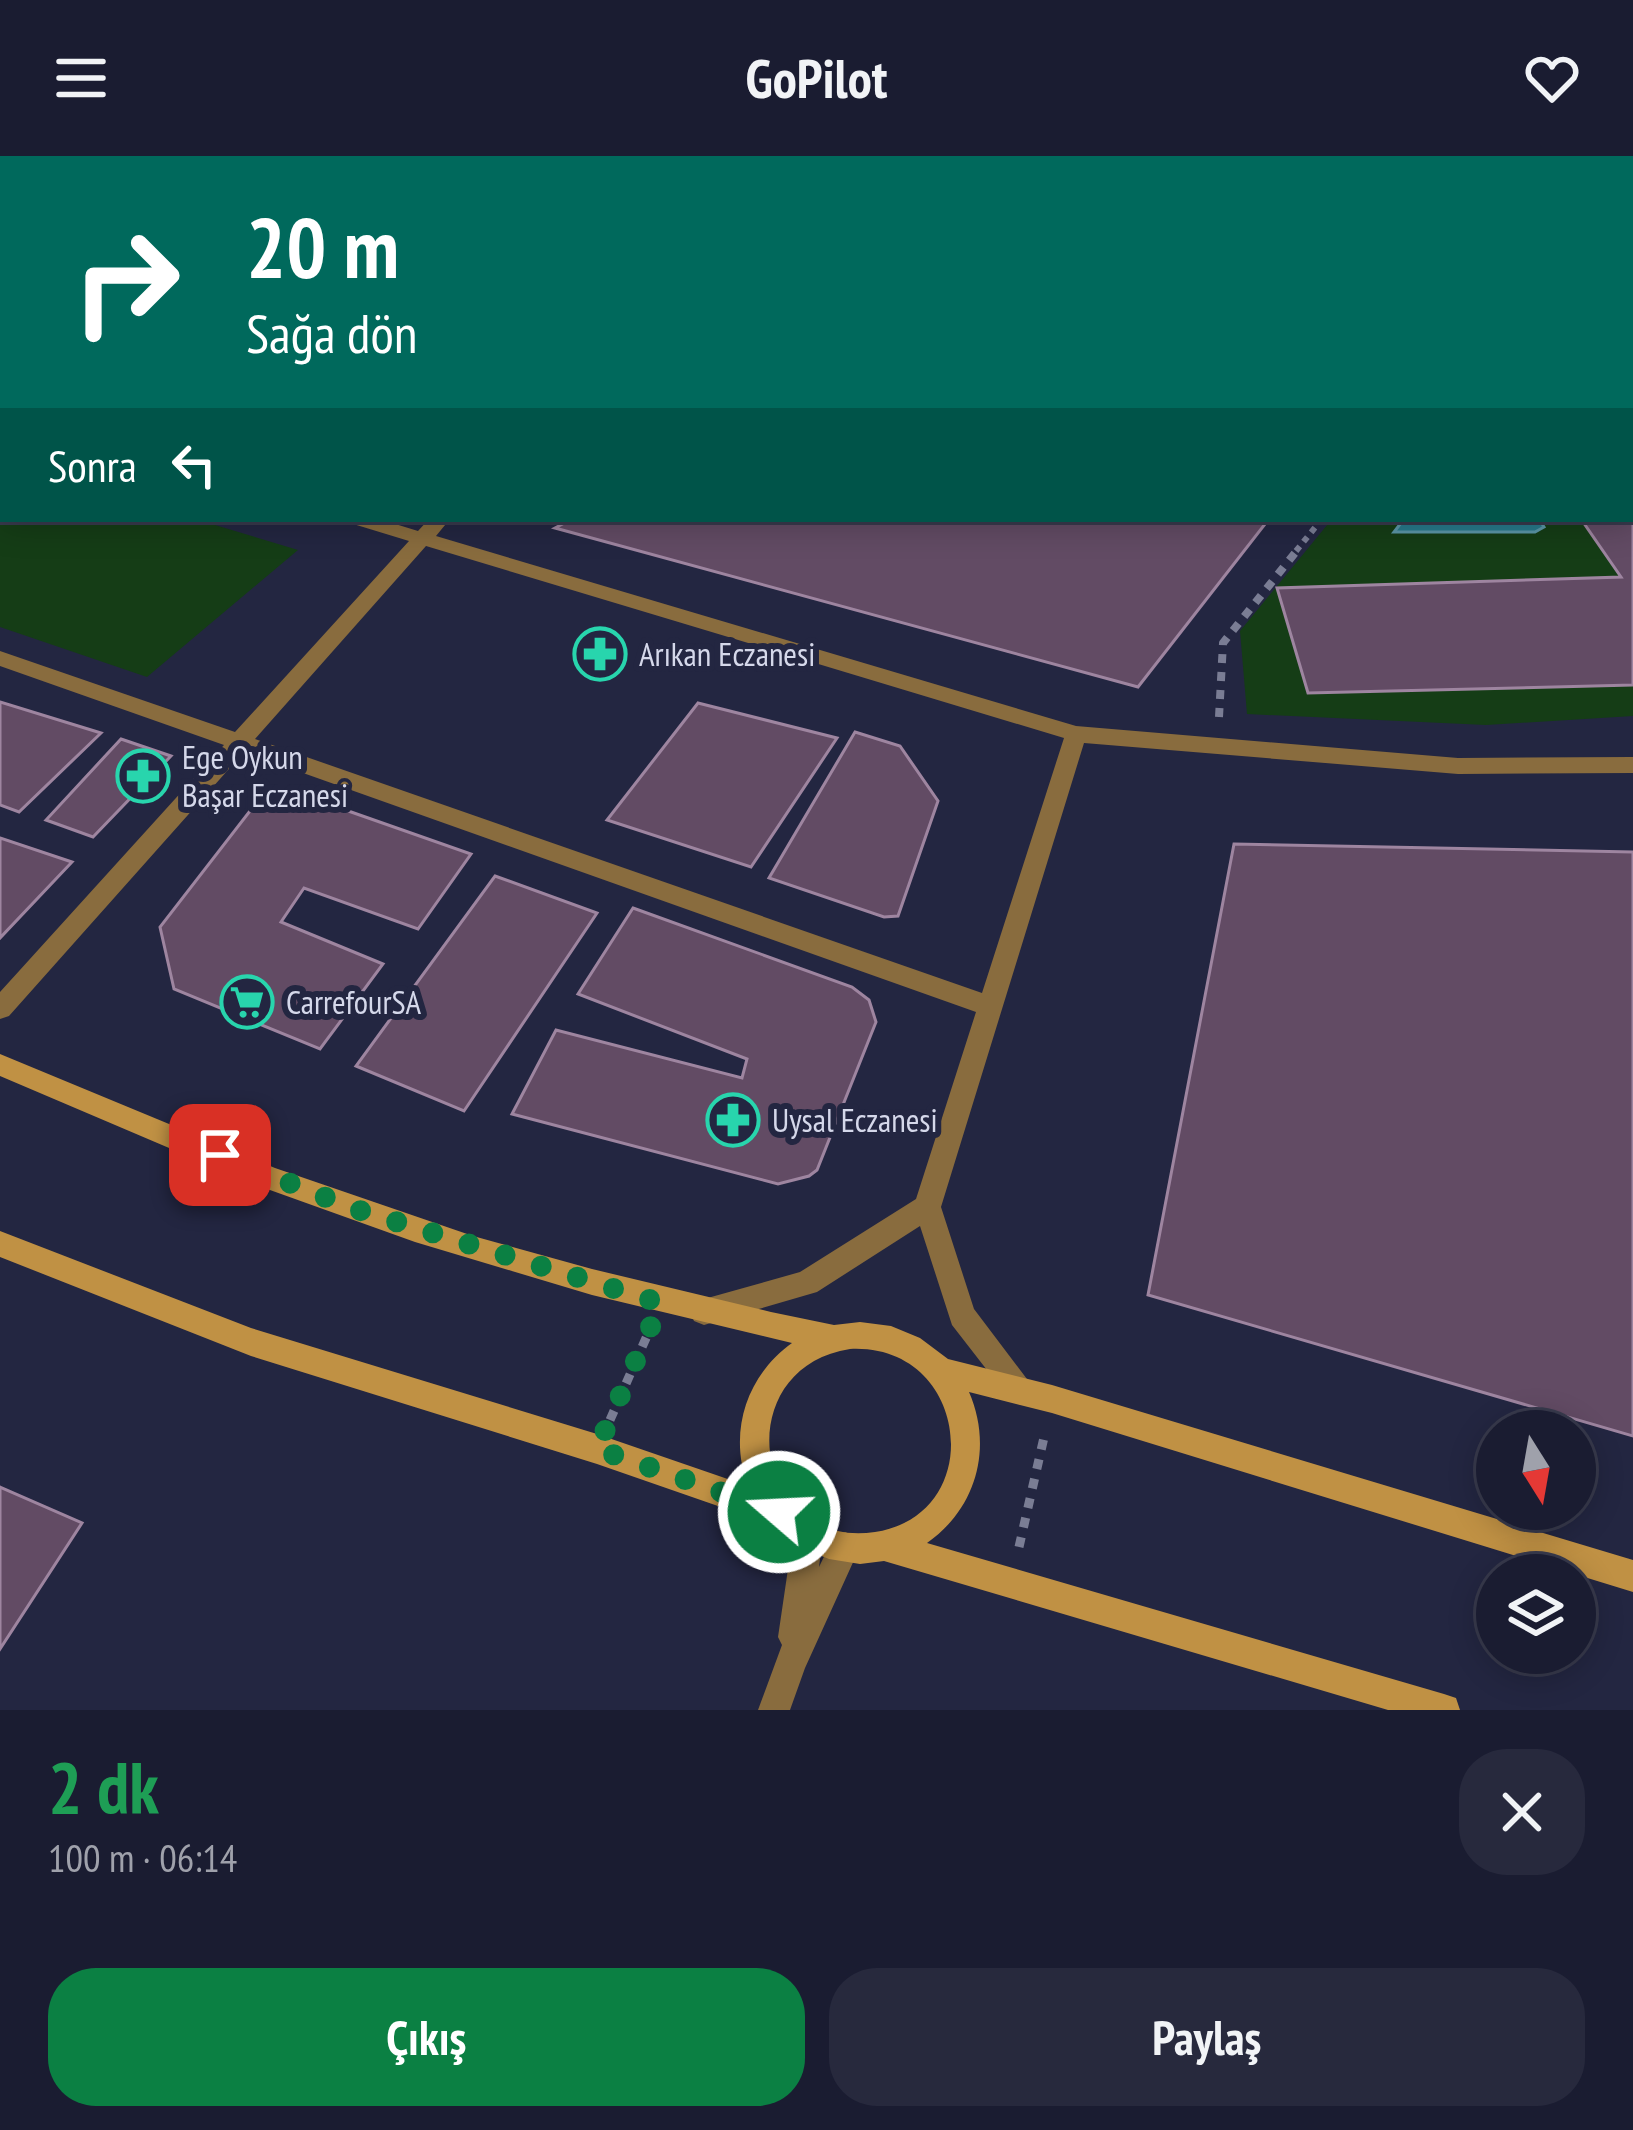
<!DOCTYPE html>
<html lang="tr">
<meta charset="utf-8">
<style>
body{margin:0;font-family:"PT Sans Narrow",sans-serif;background:#27293d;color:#f1f3f6;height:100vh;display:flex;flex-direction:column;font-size:45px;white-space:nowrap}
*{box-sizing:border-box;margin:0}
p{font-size:39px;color:#9fa1ab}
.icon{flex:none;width:66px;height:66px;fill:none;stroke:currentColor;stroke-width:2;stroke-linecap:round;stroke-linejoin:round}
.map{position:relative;height:1554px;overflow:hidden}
.details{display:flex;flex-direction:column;background:#1a1c31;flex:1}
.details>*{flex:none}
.guide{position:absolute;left:0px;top:0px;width:1635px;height:366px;box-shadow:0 6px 30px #0003,0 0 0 3px #383a4d;background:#00695c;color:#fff;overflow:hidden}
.needle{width:78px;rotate:169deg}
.buttons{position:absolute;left:1476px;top:1254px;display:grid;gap:24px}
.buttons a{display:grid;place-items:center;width:120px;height:120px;border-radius:50%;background:#1a1c31;box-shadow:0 6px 30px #0003,0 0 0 3px #383a4d;font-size:60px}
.pin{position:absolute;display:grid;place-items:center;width:102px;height:102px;color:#fff;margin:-51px;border-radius:24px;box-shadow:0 6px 18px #0006}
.me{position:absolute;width:132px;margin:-66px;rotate:289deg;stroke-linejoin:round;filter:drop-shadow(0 0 9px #0008)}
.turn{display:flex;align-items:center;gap:42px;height:252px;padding:0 48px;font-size:54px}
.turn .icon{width:156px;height:156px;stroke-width:2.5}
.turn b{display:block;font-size:84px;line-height:102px}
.then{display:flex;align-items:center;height:114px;padding:0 48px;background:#0003;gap:24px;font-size:45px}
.round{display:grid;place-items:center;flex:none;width:126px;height:126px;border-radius:48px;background:#27293d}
.headline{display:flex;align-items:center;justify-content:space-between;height:204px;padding:0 48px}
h1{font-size:72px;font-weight:800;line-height:90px;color:#1e9e55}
.button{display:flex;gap:24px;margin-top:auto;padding:24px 48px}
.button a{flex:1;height:138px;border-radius:48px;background:#0b8043;color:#fff;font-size:48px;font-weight:800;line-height:138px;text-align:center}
.button a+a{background:#27293d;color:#f1f3f6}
header{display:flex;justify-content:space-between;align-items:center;height:156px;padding:0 48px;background:#1a1c31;font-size:54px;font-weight:800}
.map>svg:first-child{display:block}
</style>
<header><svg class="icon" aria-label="menu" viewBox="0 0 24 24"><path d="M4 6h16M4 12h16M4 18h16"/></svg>GoPilot<svg class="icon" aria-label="heart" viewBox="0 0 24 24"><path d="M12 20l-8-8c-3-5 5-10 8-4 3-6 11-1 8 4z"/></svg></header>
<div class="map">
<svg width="1633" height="1554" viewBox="0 0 1633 1554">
<rect width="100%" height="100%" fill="#232641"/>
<g fill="#153d16">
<polygon points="870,0 1633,0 1633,75 1632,3"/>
<polygon points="1633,111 1633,560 1486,569 1247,558 1240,475 1332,363 1632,363"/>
<polygon points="0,304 3,363 195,363 298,394 147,521 0,471"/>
</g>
<polygon fill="#27798a" stroke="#5b96a7" stroke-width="3" points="1404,363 1539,363 1544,371 1535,376 1394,376"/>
<g fill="#624b64" stroke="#9e85a0" stroke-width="3">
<polygon points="1633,276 1633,529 1308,537 1277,432 1621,421 1581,363 1632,363"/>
<polygon points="572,363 1269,363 1138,531 555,372"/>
<polygon points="0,546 101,577 19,656 0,649"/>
<polygon points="698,547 837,582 751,711 607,664"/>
<polygon points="855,576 900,590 938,645 898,760 884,761 769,722"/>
<polygon points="121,583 171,600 93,681 46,664"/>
<polygon points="297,637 471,698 418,773 304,732 281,766 383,808 320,893 174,833 160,771 253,651"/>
<polygon points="0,682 72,706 0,782"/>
<polygon points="1234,688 1633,696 1633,1280 1148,1139"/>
<polygon points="495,720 597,757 464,955 356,910"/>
<polygon points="633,752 852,831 869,844 876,866 817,1014 809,1020 778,1028 512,958 556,874 742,922 747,903 578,838"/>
<polygon points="0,1331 82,1367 0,1493"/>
</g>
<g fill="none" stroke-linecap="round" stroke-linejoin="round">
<g stroke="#7a7d94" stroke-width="6" stroke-dasharray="6 6" stroke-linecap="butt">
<polyline points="871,0 882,3"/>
<polyline points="828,3 838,0"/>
<polyline points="1296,395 1322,363"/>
</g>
<polyline stroke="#7a7d94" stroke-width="8" stroke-dasharray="9 9" stroke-linecap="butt" points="1219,561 1223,487 1299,392"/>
<g stroke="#7a7d94" stroke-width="9" stroke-dasharray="10 10" stroke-linecap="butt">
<polyline points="610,1264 650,1173"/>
<polyline points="1019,1391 1045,1277"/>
</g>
<g fill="#896c3e" fill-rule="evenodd">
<polygon points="162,0 180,0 160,3"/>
<polygon points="525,0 543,0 545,3 527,3"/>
<polygon points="0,78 3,79 3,89 0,88"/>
<polygon points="3,120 3,132 0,133 0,121"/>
<rect x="0" y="251" width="3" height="11"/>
<path d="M347 363H379L418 375 429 363H450L436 380 1076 570 1458 602 1633 601V617L1458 618 1084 587 941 1051 974 1153 1036 1235 1031 1245 1021 1249 1011 1245 952 1169 920 1070 817 1136 704 1169 694 1165 690 1156 694 1147 704 1143 800 1116 916 1043 976 856 244 596 9 860 0 863V836L224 589 0 510V495L235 576 409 385 350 367ZM426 390 1064 582 982 837 255 583Z"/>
<polygon points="808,1364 819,1368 823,1379 819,1411 834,1380 845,1376 856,1380 860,1391 805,1512 790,1554 758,1554 782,1489 778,1481 793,1379 797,1368"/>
</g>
<path fill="#c09144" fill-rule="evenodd" d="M0 898 275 1012 473 1080 592 1113 771 1156 834 1169 860 1166 891 1170 920 1182 948 1203 1052 1229 1633 1404V1436L1052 1257 969 1236C993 1291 977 1352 927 1387L1444 1538 1456 1542 1460 1554H1388L884 1405 860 1408 829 1403 799 1391 770 1368 597 1308 251 1200 0 1101V1075L251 1172 597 1278 748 1330C728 1277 746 1220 792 1187L592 1139 415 1086 256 1029 0 920ZM850 1193C970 1187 989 1359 875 1376 752 1394 727 1212 850 1193Z"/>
</g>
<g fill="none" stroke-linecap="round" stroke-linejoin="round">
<polyline stroke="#0b8043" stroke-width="21" stroke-dasharray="0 37.8" points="220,999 352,1052 661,1147 597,1293 779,1356"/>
</g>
<defs>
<g id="pharmacy-ring" transform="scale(2.7)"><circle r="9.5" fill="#232641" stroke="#28d5ad" stroke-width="1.5"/><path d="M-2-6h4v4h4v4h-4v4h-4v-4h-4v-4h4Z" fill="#28d5ad"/></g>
<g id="supermarket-ring" transform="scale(2.7)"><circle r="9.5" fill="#232641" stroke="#28d5ad" stroke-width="1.5"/><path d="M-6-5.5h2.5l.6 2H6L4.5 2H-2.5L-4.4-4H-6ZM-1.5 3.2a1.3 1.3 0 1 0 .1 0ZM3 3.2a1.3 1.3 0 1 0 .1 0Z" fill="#28d5ad"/></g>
</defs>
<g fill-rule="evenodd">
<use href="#pharmacy-ring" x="600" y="498"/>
<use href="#pharmacy-ring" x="143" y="620"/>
<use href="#supermarket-ring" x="247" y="846"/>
<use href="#pharmacy-ring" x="733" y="964"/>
</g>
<g text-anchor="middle" stroke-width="12" stroke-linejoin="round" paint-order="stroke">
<g font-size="33" fill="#d5d8ea" stroke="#232641" text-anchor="start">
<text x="639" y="510">Arıkan Eczanesi</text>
<text x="182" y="613">Ege Oykun<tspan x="182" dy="38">Başar Eczanesi</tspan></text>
<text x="286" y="858">CarrefourSA</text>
<text x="772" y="976">Uysal Eczanesi</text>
</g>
</g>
</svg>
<div class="buttons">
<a><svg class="needle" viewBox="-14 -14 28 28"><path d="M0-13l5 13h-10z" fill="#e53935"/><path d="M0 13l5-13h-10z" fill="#9fa1ab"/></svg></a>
<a><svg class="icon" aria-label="layers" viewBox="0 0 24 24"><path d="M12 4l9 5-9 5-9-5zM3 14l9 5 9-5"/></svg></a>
</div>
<div class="pin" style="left:220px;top:999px;background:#d93025"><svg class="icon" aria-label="arrive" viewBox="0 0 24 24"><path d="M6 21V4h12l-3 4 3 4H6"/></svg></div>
<svg class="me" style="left:779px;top:1356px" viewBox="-20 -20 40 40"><circle r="17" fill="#0b8043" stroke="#fff" stroke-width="3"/><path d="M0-11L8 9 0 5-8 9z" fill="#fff"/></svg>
<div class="guide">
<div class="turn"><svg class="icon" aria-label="right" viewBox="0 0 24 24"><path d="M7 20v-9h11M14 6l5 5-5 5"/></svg><div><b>20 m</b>Sağa dön</div></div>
<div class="then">Sonra<svg class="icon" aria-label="left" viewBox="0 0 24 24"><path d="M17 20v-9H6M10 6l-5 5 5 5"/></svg></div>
</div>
</div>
<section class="details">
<div class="headline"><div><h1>2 dk</h1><p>100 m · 06:14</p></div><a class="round"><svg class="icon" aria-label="close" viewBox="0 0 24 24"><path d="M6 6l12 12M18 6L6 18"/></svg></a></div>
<div class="button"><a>Çıkış</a><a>Paylaş</a></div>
</section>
